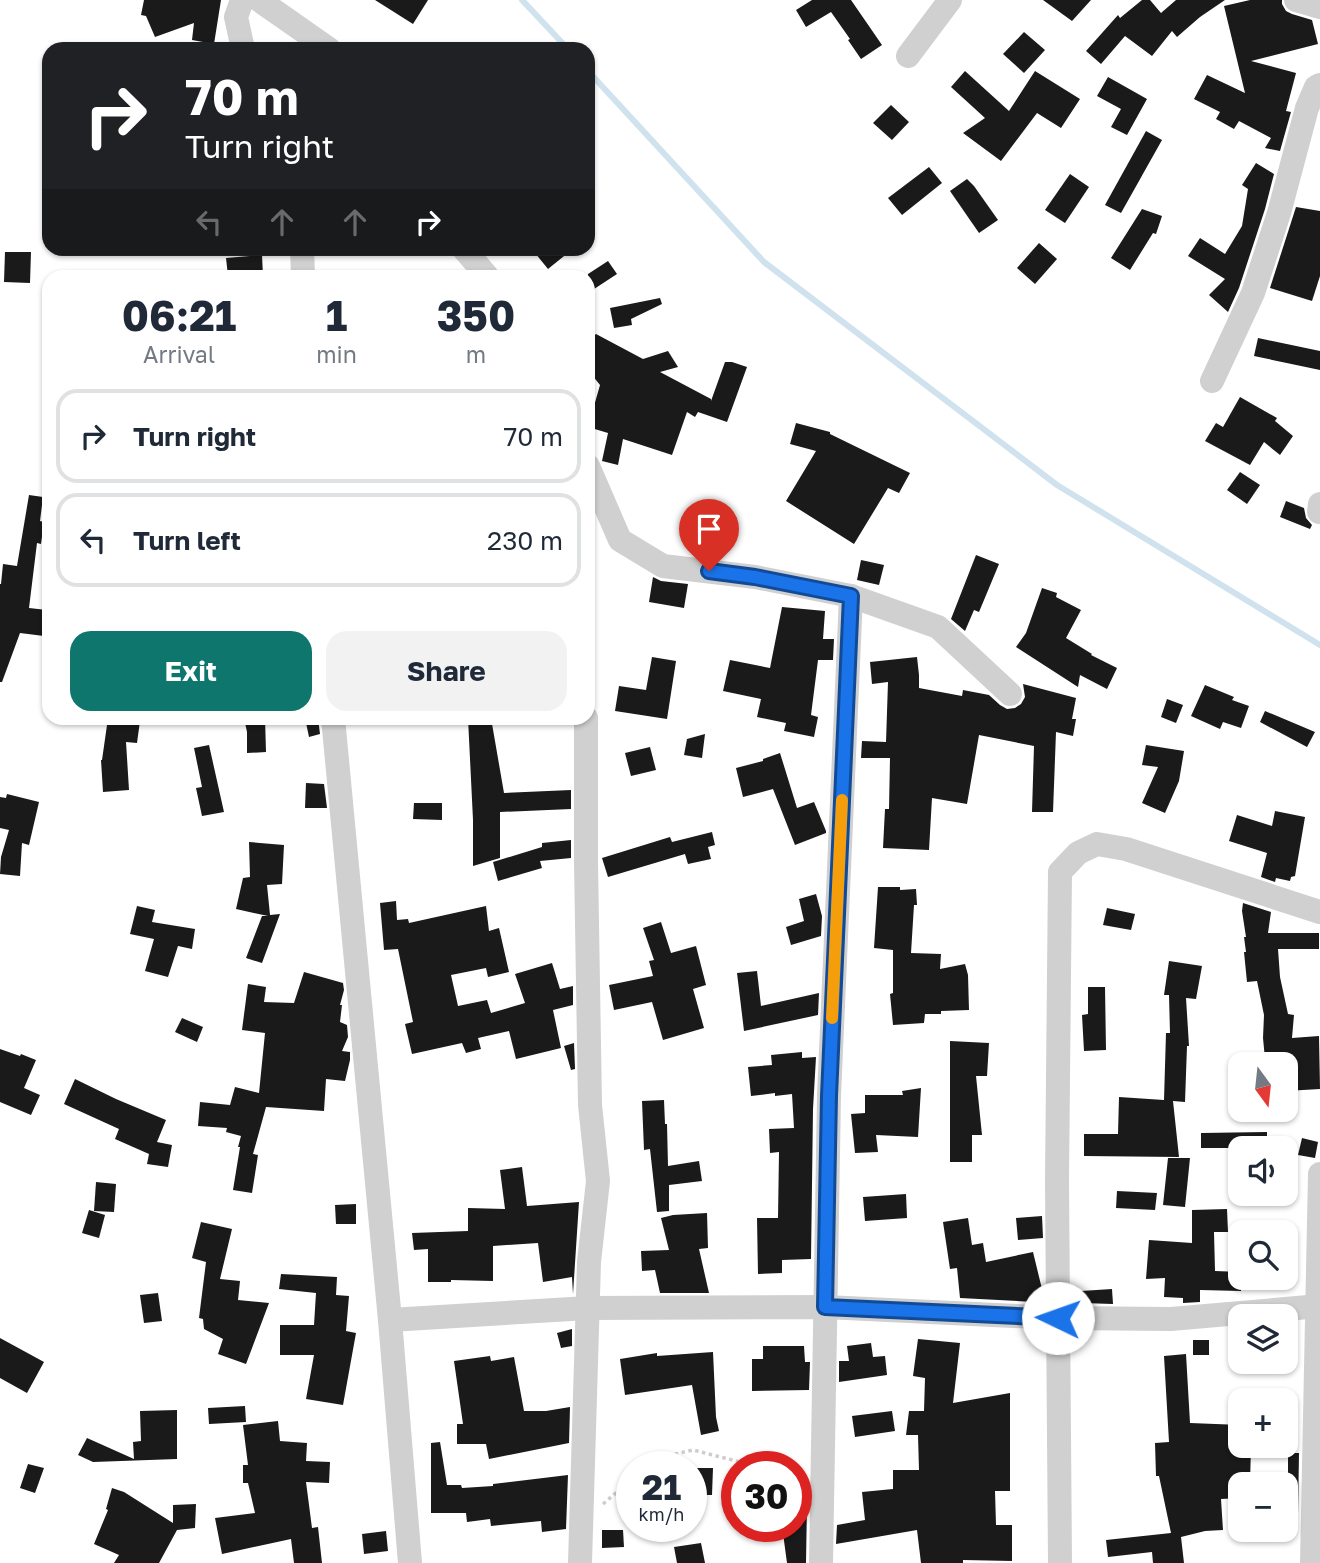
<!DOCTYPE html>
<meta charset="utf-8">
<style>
body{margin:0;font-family:"Golos Text",sans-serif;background:#f2f2f3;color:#1f2937;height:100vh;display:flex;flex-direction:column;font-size:26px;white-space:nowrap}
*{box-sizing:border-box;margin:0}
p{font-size:23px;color:#747a83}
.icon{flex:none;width:38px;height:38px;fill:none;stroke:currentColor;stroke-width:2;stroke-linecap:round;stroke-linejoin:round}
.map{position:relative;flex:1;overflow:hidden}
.side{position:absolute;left:42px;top:270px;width:553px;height:455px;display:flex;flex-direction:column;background:#fff;border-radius:21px;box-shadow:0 2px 5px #0004}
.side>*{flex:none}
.guide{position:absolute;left:42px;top:42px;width:553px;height:214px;border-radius:21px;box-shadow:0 2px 5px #0004;background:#202124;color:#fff;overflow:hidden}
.needle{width:46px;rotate:165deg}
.controls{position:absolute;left:1228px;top:1052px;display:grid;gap:14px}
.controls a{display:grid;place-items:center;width:70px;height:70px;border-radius:14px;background:#fff;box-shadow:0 2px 5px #0004;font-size:35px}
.speed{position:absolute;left:616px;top:1451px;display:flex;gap:14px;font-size:35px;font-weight:700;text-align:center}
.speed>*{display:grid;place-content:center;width:91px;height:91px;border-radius:50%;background:#fff;box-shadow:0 2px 5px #0004;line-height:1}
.speed small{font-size:18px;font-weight:400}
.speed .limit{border:10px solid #d22;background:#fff;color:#111}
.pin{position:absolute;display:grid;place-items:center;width:60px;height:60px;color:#fff;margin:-72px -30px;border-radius:50% 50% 50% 0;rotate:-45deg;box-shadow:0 0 7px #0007}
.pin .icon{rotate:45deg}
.me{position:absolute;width:77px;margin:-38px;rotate:273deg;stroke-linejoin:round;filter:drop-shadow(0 0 5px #0008)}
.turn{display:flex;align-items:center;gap:24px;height:147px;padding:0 28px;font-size:32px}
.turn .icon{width:91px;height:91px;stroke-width:2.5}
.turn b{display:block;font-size:49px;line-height:60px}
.lanes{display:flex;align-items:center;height:66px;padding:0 28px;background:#0003;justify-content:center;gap:35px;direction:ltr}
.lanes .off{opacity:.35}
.eta{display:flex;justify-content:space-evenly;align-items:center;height:119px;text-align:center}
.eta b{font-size:42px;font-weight:700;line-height:49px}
.primary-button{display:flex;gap:14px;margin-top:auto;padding:14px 28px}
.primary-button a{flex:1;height:80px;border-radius:21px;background:#0f766e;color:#fff;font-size:28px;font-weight:700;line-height:80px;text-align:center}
.primary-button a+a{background:#f2f2f3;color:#1f2937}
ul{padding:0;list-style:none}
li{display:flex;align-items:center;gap:21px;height:94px;margin:0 14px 10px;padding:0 14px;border:4px solid #e0e1e3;border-radius:21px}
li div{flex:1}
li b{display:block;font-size:26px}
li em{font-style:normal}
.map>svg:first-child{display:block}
</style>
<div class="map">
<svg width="1320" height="1563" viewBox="0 0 1320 1563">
<rect width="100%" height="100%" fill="#fff"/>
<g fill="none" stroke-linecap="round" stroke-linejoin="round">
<g stroke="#cfe2ee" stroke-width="6">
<polyline points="522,0 568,49"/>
<polyline points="588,71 764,262 1057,485 1320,645"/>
</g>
</g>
<g fill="#1a1a1a">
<polygon points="144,0 221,0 214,44 192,40 194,23 155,37 146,16 141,15"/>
<polygon points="375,0 428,0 413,24"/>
<polygon points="812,0 851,0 882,45 861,59 848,40 850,39 831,12 806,27 796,10"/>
<polygon points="1043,0 1091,0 1072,21"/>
<polygon points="1142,0 1150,0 1161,13 1176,0 1225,0 1200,17 1177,37 1172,31 1152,56 1125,36 1101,64 1086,51 1118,15 1120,18"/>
<polygon points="1250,0 1282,0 1282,4 1286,11 1292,14 1312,20 1318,44 1251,61 1296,73 1286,111 1291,112 1280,151 1265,148 1271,138 1239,121 1234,129 1216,119 1220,112 1194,99 1207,75 1245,93 1224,6"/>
<polygon points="1024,32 1045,50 1024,73 1003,54"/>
<polygon points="965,71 1009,111 1035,71 1080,99 1061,128 1037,113 1001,161 963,133 985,118 951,87"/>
<polygon points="1108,77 1147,99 1127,135 1111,127 1121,109 1097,96"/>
<polygon points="891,105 909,122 892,140 873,123"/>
<polygon points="1146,131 1162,140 1121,213 1105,205"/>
<polygon points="1256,163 1274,174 1265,209 1239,288 1228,312 1209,295 1225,279 1188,256 1200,238 1225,254 1242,226 1248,189 1242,185"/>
<polygon points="929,167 942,183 902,215 888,198"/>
<polygon points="1070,174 1089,187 1065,223 1045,210"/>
<polygon points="967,179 974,186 998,220 979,233 950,191"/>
<polygon points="1296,207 1320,211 1320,276 1312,301 1270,288"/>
<polygon points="1142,209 1162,216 1156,234 1153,233 1130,270 1111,258"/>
<polygon points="1039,243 1057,259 1035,284 1017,268"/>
<polygon points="531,248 574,248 548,269"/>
<polygon points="5,252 31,252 30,283 4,282"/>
<polygon points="262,255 263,276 228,276 226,258"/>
<polygon points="608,261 617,274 588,293 588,274"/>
<polygon points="660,298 662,304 631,319 632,325 614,328 610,308"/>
<polygon points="596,334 643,359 668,351 678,367 660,372 711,399 711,401 725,362 732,362 747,367 727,422 698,412 695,417 687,412 672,455 623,439 618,465 602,461 608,433 588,427 600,385 588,370 588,340"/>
<polygon points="1258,338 1320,351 1320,370 1254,356"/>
<polygon points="1240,397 1277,418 1275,421 1293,436 1280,455 1264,442 1250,465 1205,441 1216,423 1223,427"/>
<polygon points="796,423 830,432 830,434 910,473 899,493 888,488 854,544 786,501 816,451 790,444"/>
<polygon points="1240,472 1260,485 1247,504 1227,490"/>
<polygon points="29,495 43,497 40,521 44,522 41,544 37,543 29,608 47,610 44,636 20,633 2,682 0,682 0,584 1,584 3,564 17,566"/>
<polygon points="1286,501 1304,508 1306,518 1312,525 1310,529 1280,517"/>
<polygon points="976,555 999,564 979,612 974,610 965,631 951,619"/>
<polygon points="861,560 884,565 879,585 857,580"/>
<polygon points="653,577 661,581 688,584 684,608 649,602"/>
<polygon points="1042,588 1057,593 1056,597 1081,610 1066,638 1092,654 1091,655 1117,668 1107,689 1080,675 1078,687 1016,647 1026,633"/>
<polygon points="782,607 825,611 823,639 834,639 833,660 818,660 811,715 818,717 814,737 784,731 786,723 757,717 761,699 723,691 730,660 770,668"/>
<polygon points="652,657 676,661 667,719 615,711 619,686 646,690"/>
<polygon points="917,657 919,675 919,688 962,696 963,690 989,695 1000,705 1007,709 1015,708 1021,704 1025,697 1023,684 1076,698 1072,719 1076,719 1073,736 1056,732 1053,812 1032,812 1034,746 979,735 967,804 932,798 929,850 883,848 885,809 889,809 890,758 861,758 862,741 886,742 888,682 872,684 870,662"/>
<polygon points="1205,685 1234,697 1232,700 1249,706 1241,728 1223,722 1220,729 1191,716"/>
<polygon points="1167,699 1183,705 1176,723 1161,717"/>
<polygon points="1265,711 1315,732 1307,747 1260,722"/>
<polygon points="108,718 140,721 137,743 126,742 129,790 103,792 101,760 102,760"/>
<polygon points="244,718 265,718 266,752 247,753 247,732"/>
<polygon points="305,718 318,718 320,734 309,737"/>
<polygon points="468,718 491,718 504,793 571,790 571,809 500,812 500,858 473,866 473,820"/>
<polygon points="705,734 702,758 684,755 687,739"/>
<polygon points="209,745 224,812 202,816 196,788 202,787 194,748"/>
<polygon points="1146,745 1184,751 1179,781 1165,813 1142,803 1158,767 1142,765"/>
<polygon points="650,747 656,770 631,776 625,753"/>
<polygon points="780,753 797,808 814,802 826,831 826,833 795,845 773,789 743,797 736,768 763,761 763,759"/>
<polygon points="306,783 324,784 327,808 305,808"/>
<polygon points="7,794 39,802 29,845 22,843 20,876 0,874 1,857 9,830 0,828 0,797 6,798"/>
<polygon points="414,803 442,803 442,820 413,819"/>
<polygon points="1275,811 1305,817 1295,876 1291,877 1290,881 1276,878 1275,882 1261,877 1267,853 1229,841 1237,815 1272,826"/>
<polygon points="712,832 715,845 708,847 711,859 688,864 685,854 608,877 602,858 670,837 672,842"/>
<polygon points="571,840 571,858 540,861 542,868 498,881 493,862 542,847 542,843"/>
<polygon points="249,842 284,845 282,884 267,885 270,915 280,914 262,963 246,958 262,916 268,916 236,909 243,878 250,877"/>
<polygon points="878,887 900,887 900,890 916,889 917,905 914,905 911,953 941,954 940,969 965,964 968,975 969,1010 941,1011 941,1014 925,1014 924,1023 893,1025 890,994 893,993 893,950 874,948"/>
<polygon points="816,894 822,916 821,936 791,945 786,927 804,921 799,899"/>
<polygon points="396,901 397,920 408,919 409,923 486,906 489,931 499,928 509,972 488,977 486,968 451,975 458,1006 487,1000 491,1013 525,1003 515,974 552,963 560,989 573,986 573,1005 553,1010 561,1048 516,1059 509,1031 478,1038 481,1049 466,1053 462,1043 412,1054 405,1024 413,1022 398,949 384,950 380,903"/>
<polygon points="1243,903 1271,912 1268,933 1319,933 1319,949 1278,949 1280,977 1288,1014 1294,1015 1292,1038 1319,1036 1320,1089 1286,1091 1286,1056 1265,1059 1263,1038 1264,1015 1257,981 1247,982 1244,952 1246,952 1244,937 1246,937 1242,911"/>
<polygon points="137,906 155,910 152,922 195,929 192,949 178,946 168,977 145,971 154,939 130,934"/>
<polygon points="1107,908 1135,914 1131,930 1103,925"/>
<polygon points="661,922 671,953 696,946 706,985 693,989 704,1028 663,1040 652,1002 614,1010 609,985 653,976 649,961 654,960 643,928"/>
<polygon points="1169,961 1202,966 1196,999 1186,998 1189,1046 1187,1046 1185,1102 1173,1101 1179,1157 1084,1156 1084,1134 1118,1134 1119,1097 1164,1100 1166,1033 1170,1033 1169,995 1164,995"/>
<polygon points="757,971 761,1006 819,993 818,1015 744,1031 737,973"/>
<polygon points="304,972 343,983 344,990 340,1005 342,1005 340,1022 347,1025 348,1037 342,1051 350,1052 350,1060 345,1081 326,1079 324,1111 266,1107 253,1154 258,1155 252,1193 233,1190 240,1147 238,1147 241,1136 226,1132 227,1128 198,1126 200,1102 230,1105 235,1087 259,1093 265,1033 242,1030 248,984 266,987 264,1002 294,1003"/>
<polygon points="1088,987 1105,987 1106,1050 1084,1051 1082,1015 1088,1014"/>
<polygon points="182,1018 203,1027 197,1042 175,1032"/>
<polygon points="950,1041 989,1043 987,1076 976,1076 982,1135 972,1135 972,1162 950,1162"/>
<polygon points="574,1043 575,1069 571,1070 564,1046"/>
<polygon points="0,1049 20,1056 21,1054 36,1060 24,1088 40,1095 31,1115 0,1102"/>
<polygon points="802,1052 802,1058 816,1057 813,1109 811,1259 782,1260 782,1273 758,1274 757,1218 778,1218 779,1152 770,1153 769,1129 794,1128 792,1094 775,1096 775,1093 751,1096 748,1067 772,1065 771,1055"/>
<polygon points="75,1079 116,1099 166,1120 157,1142 172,1145 168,1167 147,1164 149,1154 115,1139 119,1129 64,1104"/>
<polygon points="921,1088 918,1137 876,1135 878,1152 855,1153 851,1114 865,1113 865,1095 903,1095 902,1091"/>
<polygon points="664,1100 665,1124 667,1124 668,1166 699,1161 702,1181 669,1185 669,1211 657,1212 650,1149 644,1150 642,1101"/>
<polygon points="1267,1132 1267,1148 1201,1148 1201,1133"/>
<polygon points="1302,1138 1318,1142 1315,1158 1298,1155"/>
<polygon points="1168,1158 1190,1158 1185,1207 1163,1205"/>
<polygon points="522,1167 527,1206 579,1202 573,1294 572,1277 543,1282 538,1243 493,1246 493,1281 451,1280 451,1282 428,1282 428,1249 414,1250 412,1233 468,1231 468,1208 505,1209 500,1170"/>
<polygon points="96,1182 116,1184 114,1212 94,1211"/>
<polygon points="1117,1191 1157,1193 1155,1210 1116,1208"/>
<polygon points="906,1194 907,1218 865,1221 863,1197"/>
<polygon points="356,1204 356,1224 336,1224 335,1205"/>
<polygon points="1227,1209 1228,1232 1214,1232 1215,1271 1241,1272 1241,1291 1200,1290 1200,1302 1183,1303 1183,1298 1164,1297 1165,1278 1146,1279 1149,1240 1192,1243 1192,1210"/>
<polygon points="89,1210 105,1215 99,1238 82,1233"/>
<polygon points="707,1213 708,1248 699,1249 709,1293 660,1293 655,1270 642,1271 641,1251 669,1250 661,1218 673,1215"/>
<polygon points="1042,1216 1043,1238 1018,1240 1016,1218"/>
<polygon points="968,1218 972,1245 983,1243 986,1262 1033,1252 1042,1289 1036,1291 1035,1302 960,1298 957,1268 950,1269 943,1222"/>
<polygon points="201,1222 232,1229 220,1279 240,1281 238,1300 269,1303 246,1364 218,1354 223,1339 204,1329 203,1319 199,1318 206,1262 192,1258"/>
<polygon points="281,1274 337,1277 336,1295 349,1296 346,1331 356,1333 343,1405 306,1399 314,1355 280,1355 280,1325 314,1325 316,1293 279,1289"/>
<polygon points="1112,1289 1113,1304 1082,1303 1081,1291"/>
<polygon points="158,1293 162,1321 144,1323 140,1295"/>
<polygon points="572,1329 572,1346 561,1348 557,1333"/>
<polygon points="0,1338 44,1362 27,1393 0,1378"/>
<polygon points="918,1339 960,1343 953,1403 1010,1393 1010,1491 995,1491 996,1525 1012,1525 1012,1561 963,1560 963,1563 921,1563 917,1530 836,1544 837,1525 865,1520 862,1492 893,1489 893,1470 919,1470 918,1435 906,1435 909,1411 924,1411 925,1378 913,1376"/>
<rect x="1193" y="1340" width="16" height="15"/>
<polygon points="871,1343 873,1357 885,1356 887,1375 839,1382 839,1361 849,1361 847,1346"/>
<polygon points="763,1346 804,1346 805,1362 810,1362 809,1390 752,1391 752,1359 763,1359"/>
<polygon points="713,1352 716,1417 719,1431 701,1435 692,1385 625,1395 620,1359 657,1353 657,1356"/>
<polygon points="1186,1354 1190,1423 1241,1425 1241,1446 1251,1446 1250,1484 1241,1484 1241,1498 1221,1499 1223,1530 1205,1531 1181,1537 1184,1563 1153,1563 1152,1552 1108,1557 1106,1540 1171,1533 1159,1476 1156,1476 1155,1443 1169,1442 1164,1356"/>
<polygon points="490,1356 491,1361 514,1357 524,1411 546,1411 570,1407 569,1443 489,1459 486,1444 457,1444 457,1424 463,1424 454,1361"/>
<polygon points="245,1406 246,1422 209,1424 208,1408"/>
<polygon points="177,1410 177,1459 93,1462 78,1455 87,1438 134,1459 133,1442 141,1441 140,1411"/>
<polygon points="892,1411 895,1431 855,1437 852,1416"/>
<polygon points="278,1421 280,1441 307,1443 306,1461 330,1462 329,1483 306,1482 312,1528 318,1527 322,1563 294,1563 291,1539 222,1554 215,1518 255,1513 248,1483 243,1483 243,1465 248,1465 243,1425"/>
<polygon points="440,1442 447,1485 461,1485 462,1488 493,1486 493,1484 568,1475 566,1529 542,1532 541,1521 491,1526 490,1519 467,1522 466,1513 431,1513 431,1443"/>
<polygon points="1288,1453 1299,1453 1298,1513 1293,1514 1288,1476"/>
<polygon points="28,1464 44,1468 35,1493 20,1488"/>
<polygon points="691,1468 713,1468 712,1495 691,1495"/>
<polygon points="112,1488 124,1492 173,1523 173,1505 196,1504 195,1528 177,1530 159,1563 114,1563 119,1555 94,1544 108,1510 106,1509"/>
<polygon points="796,1503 807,1503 806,1563 787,1563 782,1526 796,1526"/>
<polygon points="602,1530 623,1530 624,1547 602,1548"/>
<polygon points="386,1531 388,1551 364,1554 362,1534"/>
<polygon points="701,1543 705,1563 677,1563 674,1547"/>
</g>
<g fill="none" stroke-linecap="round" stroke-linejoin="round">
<g stroke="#cdcdcd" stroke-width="3.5" stroke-dasharray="3.5 3.5" stroke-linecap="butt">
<polyline points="650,1466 662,1457 693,1450 756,1466"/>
<polyline points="603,1504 632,1479"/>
</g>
<g stroke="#d0d0d0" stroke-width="24">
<polyline points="242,0 236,17 243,49"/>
<polyline points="259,0 329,49"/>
<polyline points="1296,0 1320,7"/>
<polyline points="908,56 950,0"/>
<polyline points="302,248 303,276"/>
<polyline points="463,248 487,276"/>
<polyline points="1212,381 1253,293 1279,213 1307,108 1316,87 1320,85"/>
<polyline points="588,466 620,540 663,566 755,577 851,596 938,627 1010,694"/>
<polyline points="1319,512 1320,504"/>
<polyline points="333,718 390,1320 410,1563"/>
<polyline points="390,1320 588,1308 825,1307 1058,1318 1171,1319 1320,1306"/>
<polyline points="580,1563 589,1262 598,1181 590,1105 586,862 586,718"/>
<polyline points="821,1563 829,1096 851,596"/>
<polyline points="1060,1563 1057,1181 1060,872 1078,853 1097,844 1126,849 1320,912"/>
<polyline points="1312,1563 1320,1174"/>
</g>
</g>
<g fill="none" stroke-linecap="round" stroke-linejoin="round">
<g stroke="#114b97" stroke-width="18">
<polyline id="route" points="709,571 755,577 851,596 829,1096 825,1307 1058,1318"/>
</g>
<use href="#route" stroke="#1a73e8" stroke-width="12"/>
<polyline stroke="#f59e0b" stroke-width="12" points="832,1018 842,800"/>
</g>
</svg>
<div class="controls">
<a><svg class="needle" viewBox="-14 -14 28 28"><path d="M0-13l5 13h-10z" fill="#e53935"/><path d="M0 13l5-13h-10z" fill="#747a83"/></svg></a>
<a><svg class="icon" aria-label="sound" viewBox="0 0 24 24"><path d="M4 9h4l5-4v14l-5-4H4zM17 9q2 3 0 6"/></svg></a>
<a><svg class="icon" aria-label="search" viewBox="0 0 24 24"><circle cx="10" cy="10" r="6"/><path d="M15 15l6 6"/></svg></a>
<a><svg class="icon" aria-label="layers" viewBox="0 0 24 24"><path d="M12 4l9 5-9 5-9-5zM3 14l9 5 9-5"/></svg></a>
<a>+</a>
<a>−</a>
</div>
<div class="speed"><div>21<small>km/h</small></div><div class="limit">30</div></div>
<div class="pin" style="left:709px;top:571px;background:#d93025"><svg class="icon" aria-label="arrive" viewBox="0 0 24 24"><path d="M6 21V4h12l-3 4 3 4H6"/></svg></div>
<svg class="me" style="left:1058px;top:1318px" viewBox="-20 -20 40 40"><circle r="19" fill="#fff"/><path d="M0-13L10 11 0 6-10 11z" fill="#1a73e8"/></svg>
<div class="guide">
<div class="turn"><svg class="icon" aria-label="right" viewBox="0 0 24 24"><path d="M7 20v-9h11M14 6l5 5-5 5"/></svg><div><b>70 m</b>Turn right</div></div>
<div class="lanes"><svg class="icon off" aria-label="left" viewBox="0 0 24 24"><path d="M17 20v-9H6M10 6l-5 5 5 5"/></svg><svg class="icon off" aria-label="ahead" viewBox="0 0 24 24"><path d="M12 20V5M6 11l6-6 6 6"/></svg><svg class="icon off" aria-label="ahead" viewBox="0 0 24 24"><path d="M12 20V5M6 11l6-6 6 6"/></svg><svg class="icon" aria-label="right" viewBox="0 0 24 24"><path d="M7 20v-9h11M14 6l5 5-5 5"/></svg></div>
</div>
<section class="side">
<div class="eta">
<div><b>06:21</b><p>Arrival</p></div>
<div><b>1</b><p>min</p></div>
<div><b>350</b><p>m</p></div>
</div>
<ul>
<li><svg class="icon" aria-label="right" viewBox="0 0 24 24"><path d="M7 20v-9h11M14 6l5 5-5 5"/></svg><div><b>Turn right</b></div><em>70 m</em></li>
<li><svg class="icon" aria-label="left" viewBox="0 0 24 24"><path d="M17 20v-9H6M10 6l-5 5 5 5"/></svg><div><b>Turn left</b></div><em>230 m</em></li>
</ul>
<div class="primary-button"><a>Exit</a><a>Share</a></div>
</section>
</div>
